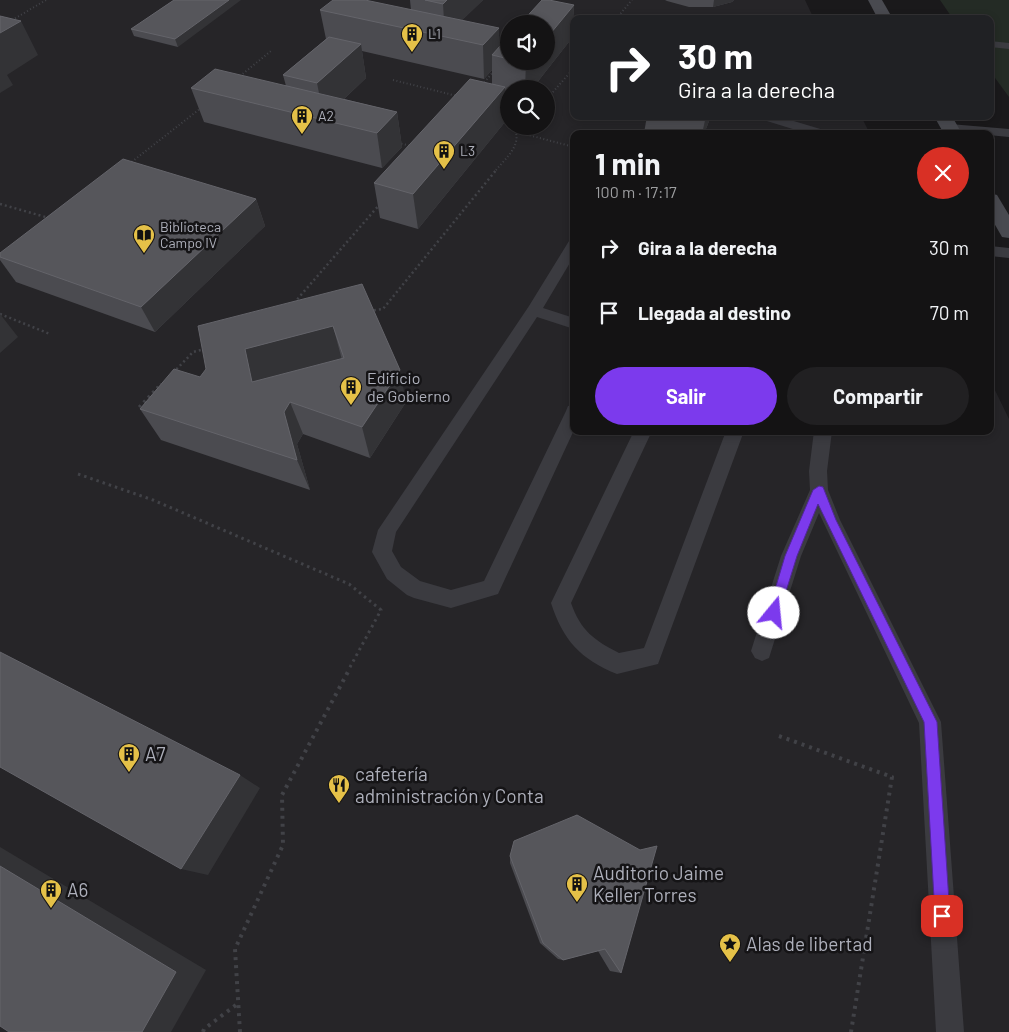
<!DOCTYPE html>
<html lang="es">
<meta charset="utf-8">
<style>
body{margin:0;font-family:Barlow,sans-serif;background:#212022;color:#f1f3f6;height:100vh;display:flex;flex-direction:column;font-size:19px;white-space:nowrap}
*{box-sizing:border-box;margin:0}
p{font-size:16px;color:#9d9ea0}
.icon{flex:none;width:28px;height:28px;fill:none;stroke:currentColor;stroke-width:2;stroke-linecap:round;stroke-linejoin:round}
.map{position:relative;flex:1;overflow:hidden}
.side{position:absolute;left:570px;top:130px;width:424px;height:305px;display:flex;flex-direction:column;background:#141314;border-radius:10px;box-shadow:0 2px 8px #0003,0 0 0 1px #333234}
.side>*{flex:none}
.top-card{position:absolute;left:570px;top:15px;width:424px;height:105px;border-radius:10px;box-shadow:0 2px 8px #0003,0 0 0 1px #333234;background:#202124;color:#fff;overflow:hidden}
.controls{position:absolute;left:500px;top:15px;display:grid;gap:10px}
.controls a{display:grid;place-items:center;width:55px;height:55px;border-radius:50%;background:#141314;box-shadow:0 2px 8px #0003,0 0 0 1px #333234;font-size:25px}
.pin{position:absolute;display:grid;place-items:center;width:42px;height:42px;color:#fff;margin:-21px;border-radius:10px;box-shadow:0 2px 8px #0006}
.me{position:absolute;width:55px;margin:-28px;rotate:17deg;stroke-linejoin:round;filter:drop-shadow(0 0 4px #0008)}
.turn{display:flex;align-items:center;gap:18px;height:105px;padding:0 25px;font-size:22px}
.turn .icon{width:65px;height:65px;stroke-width:2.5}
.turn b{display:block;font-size:35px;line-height:42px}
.round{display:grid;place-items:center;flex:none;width:52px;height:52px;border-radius:26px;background:#212022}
.summary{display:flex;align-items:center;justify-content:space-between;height:85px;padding:0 25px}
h1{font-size:30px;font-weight:700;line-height:38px}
.button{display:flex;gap:10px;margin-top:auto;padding:10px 25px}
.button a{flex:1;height:58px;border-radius:30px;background:#7c3aed;color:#fff;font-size:20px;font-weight:700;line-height:58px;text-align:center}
.button a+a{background:#212022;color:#f1f3f6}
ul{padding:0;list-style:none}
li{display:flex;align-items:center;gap:15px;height:65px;padding:0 25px}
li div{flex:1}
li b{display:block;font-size:19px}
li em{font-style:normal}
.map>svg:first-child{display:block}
</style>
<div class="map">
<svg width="1009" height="1032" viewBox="0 0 1009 1032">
<rect width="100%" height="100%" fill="#1a191b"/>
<path fill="#262528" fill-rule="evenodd" d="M0 0H805L814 19H574V116H861L870 134H574V431H990V380L1009 419V1032H0ZM509 24H546V61H509ZM509 89H546V126H509Z"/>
<polygon fill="#242b25" points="940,0 1009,0 1009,97 990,71 990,19 953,19"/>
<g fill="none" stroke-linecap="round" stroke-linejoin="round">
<g stroke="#414247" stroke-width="2" stroke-dasharray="1 2.5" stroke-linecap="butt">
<polyline points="616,19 632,0"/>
<polyline points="9,22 46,0"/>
<polyline points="240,76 271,51"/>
<polyline points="393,80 457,96"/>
<polyline points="482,85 494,71"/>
<polyline points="546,100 574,68"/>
<polyline points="503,113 509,121"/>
<polyline points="522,126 517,132 574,147"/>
<polyline points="398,143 411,146"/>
<polyline points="129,164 201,108"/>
<path d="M496 170C507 157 524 143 513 126"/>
</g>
<g stroke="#414247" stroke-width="2.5" stroke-dasharray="2 3" stroke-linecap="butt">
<polyline points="0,204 49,218"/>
<polyline points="294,303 380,204"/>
<polyline points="369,311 383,309 497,169"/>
<polyline points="0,314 50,334"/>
<polyline points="173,373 193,352 205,349"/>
<polyline points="157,388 161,384"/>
</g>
<g stroke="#414247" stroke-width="3" stroke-dasharray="2.5 4" stroke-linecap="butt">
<polyline points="139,407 158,387"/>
<polyline points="78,474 153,500 349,584 381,610 349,669"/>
</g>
<g stroke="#414247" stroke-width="4" stroke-dasharray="3 5" stroke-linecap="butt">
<polyline points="779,736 892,777 851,1032"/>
<polyline points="203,1032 204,1029 236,1005"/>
<polyline points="240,1032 235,949 283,845 282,795 350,668"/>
</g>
<g fill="#3b3b40" fill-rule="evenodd">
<polygon points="990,41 1009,43 1009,49 990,47"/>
<polygon points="758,116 777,116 827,131 829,134 809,134 760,119"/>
<polygon points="950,124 1009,129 1009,137 946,131 944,128 946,125"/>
<polygon points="574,240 574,256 543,308 574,318 574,329 537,317 396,532 392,551 401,567 420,581 451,590 484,581 566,411 568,406 574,405 574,430 498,594 451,608 414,598 407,595 387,579 372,552 378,530 529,306 569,241"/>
<polygon points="990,246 1009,248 1009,258 990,256"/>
<path d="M634 431H652L571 603C581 631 594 640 619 653L644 648 726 431H744L658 664 617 674C580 659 563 640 551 603Z"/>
<polygon points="814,431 832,431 827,471 828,490 840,520 941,722 964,1032 936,1032 919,723 819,513 801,556 769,658 762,661 755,658 751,651 781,556 810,490 809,471"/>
</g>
<g fill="#494a50" fill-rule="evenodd">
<polygon points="868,0 882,0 893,19 878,19"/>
<polygon points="934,116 952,116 962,134 944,134"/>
<polygon points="990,193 997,195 1009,215 1009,238 1002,237 990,216"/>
</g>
</g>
<g fill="#4b4b50">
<polygon points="174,0 178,47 134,36 131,29"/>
<polygon points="410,0 483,0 462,20 499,47 509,36 509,61 546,61 574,5 572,38 532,89 509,89 509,94 505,93 505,122 418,229 380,218 374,183 492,84 492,70 484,79 362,51 366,78 344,99 397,112 402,147 382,168 204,122 191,88 286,86 283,75 326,39 320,10 411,10"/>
<polygon points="665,0 734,0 732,2 713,7 689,7 667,1"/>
<polygon points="647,116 711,116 704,134 646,134 644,133"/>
<polygon points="256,199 265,226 155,332 16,282 0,260 0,253"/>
<polygon points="362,284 406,402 370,458 303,434 297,444 310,490 161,440 140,409 200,377"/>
<polygon points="577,815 621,973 610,971 598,951 563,960 558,959 540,943 510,863 510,856"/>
</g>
<g fill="#333336">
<polygon points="229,0 241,0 178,47 175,39"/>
<polygon points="447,0 483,0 445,37 443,4"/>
<polygon points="714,0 734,0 732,2 713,7"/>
<polygon points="574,5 572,38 532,89 525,89 526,63 527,61 546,61 546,39"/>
<polygon points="21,21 38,55 7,75 13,85 0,93 0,33"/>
<polygon points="499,28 499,57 492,55 492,70 484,79 483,45"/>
<polygon points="361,44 366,78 324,118 317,83"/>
<polygon points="505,87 505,122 418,229 413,194"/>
<polygon points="397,112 402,147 382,168 377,133"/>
<polygon points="706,116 711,116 704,134 702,134"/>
<polygon points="256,199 265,226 155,332 141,307"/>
<polygon points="0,314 18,337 0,353"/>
<polygon points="333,326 342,360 252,382 245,349"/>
<polygon points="400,370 406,402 370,458 362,427"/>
<polygon points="290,402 303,434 297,444 310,490 297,460 284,412"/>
<polygon points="240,775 260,788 208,875 181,869"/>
<polygon points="0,847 206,970 171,1032 142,1032 0,866"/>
</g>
<g fill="#56565b" stroke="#64646a" fill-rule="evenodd">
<polygon points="174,0 229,0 175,39 131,29"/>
<polygon points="333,0 365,0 499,28 483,45 320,10"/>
<polygon points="425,0 447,0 443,4"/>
<polygon points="542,0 549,0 574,5 546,39 546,24 520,24"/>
<polygon points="673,15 692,19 671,19"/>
<polygon points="0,16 21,21 0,33"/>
<polygon points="509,36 509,59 492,55"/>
<polygon points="329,37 361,44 317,83 283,75"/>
<polygon points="215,69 397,112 377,133 191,88"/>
<polygon points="470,79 505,87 413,194 374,183"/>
<polygon points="123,159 256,199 141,307 0,257 0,253"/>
<path d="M362 284 400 370 362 427 290 402 284 412 297 460 140 409 174 369 200 377 206 369 198 326ZM333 326 344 358 252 382 245 349Z"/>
<polygon points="0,652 240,775 181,869 0,767"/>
<polygon points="577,815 640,850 657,846 621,973 605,949 563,960 543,943 510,856 514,841"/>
<polygon points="0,866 176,972 142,1032 9,1032 0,1026"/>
</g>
<polygon fill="#7c3aed" stroke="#51269a" points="819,486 823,487 836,520 937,722 950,916 948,921 942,923 937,921 935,916 924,722 818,504 797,556 778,617 774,618 769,617 768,613 785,556 813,490"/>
<defs>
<g id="building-pin" transform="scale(1.125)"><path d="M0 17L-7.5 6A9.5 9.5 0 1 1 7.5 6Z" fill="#e5c148" stroke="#151416"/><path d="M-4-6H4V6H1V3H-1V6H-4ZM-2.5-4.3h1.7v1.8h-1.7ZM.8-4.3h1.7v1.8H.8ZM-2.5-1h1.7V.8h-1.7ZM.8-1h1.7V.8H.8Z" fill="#111"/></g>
<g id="library-pin" transform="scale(1.125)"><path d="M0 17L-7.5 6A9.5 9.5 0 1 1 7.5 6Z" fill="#e5c148" stroke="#151416"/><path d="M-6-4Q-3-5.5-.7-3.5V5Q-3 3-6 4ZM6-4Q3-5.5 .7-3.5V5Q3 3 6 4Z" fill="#111"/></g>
<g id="restaurant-pin" transform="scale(1.125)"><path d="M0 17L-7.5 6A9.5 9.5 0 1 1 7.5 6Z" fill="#e5c148" stroke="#151416"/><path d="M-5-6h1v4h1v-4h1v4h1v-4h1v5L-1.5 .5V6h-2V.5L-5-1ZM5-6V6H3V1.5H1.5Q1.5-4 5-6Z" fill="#111"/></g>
<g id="sight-pin" transform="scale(1.125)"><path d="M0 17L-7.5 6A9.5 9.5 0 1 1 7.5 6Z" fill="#e5c148" stroke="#151416"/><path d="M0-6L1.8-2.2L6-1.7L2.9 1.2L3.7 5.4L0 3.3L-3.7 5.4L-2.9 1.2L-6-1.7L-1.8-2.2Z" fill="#111"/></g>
</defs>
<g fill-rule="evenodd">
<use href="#building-pin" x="412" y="34"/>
<use href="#building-pin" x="302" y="116"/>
<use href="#building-pin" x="444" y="151"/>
<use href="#library-pin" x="144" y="235"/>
<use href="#building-pin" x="351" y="387"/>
<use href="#building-pin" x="129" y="754"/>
<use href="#restaurant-pin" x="339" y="785"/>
<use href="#building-pin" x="577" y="884"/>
<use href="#building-pin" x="51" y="890"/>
<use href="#sight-pin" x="730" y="944"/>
</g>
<g text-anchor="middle" stroke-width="5" stroke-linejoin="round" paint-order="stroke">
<g font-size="14" fill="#adafba" stroke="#151416" text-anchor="start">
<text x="428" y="39">L1</text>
<text x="318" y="121">A2</text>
<text x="460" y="156">L3</text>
<text x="160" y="232">Biblioteca<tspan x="160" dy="16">Campo IV</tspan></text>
</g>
<g font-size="16" fill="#adafba" stroke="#151416" text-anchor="start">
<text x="367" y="384">Edificio<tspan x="367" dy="18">de Gobierno</tspan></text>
</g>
<g font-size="19" fill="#adafba" stroke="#151416" text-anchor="start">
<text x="145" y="761">A7</text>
<text x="355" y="781">cafetería<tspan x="355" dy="22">administración y Conta</tspan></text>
<text x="593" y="880">Auditorio Jaime<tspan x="593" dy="22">Keller Torres</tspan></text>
<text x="67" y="897">A6</text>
<text x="746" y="951">Alas de libertad</text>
</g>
</g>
</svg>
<div class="controls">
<a><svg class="icon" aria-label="sound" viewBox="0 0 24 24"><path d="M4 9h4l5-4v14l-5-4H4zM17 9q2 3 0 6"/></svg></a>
<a><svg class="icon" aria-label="search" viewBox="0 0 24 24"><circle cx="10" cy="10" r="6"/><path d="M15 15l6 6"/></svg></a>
</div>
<div class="pin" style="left:942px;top:916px;background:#d93025"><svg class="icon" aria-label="arrive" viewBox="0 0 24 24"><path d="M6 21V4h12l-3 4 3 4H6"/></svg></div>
<svg class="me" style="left:774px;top:613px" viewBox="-20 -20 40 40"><circle r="19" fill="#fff"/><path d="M0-13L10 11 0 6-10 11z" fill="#7c3aed"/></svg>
<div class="top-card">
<div class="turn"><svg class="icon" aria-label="right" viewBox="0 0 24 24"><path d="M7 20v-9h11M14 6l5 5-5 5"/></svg><div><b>30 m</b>Gira a la derecha</div></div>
</div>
<section class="side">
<div class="summary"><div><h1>1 min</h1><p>100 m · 17:17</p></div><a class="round" style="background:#d93025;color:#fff"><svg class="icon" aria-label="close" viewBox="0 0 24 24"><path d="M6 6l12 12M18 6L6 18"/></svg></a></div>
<ul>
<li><svg class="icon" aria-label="right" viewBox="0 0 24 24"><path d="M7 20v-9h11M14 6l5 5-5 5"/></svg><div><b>Gira a la derecha</b></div><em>30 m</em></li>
<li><svg class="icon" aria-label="arrive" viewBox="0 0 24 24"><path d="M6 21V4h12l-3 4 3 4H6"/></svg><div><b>Llegada al destino</b></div><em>70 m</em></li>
</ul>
<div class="button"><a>Salir</a><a>Compartir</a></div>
</section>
</div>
